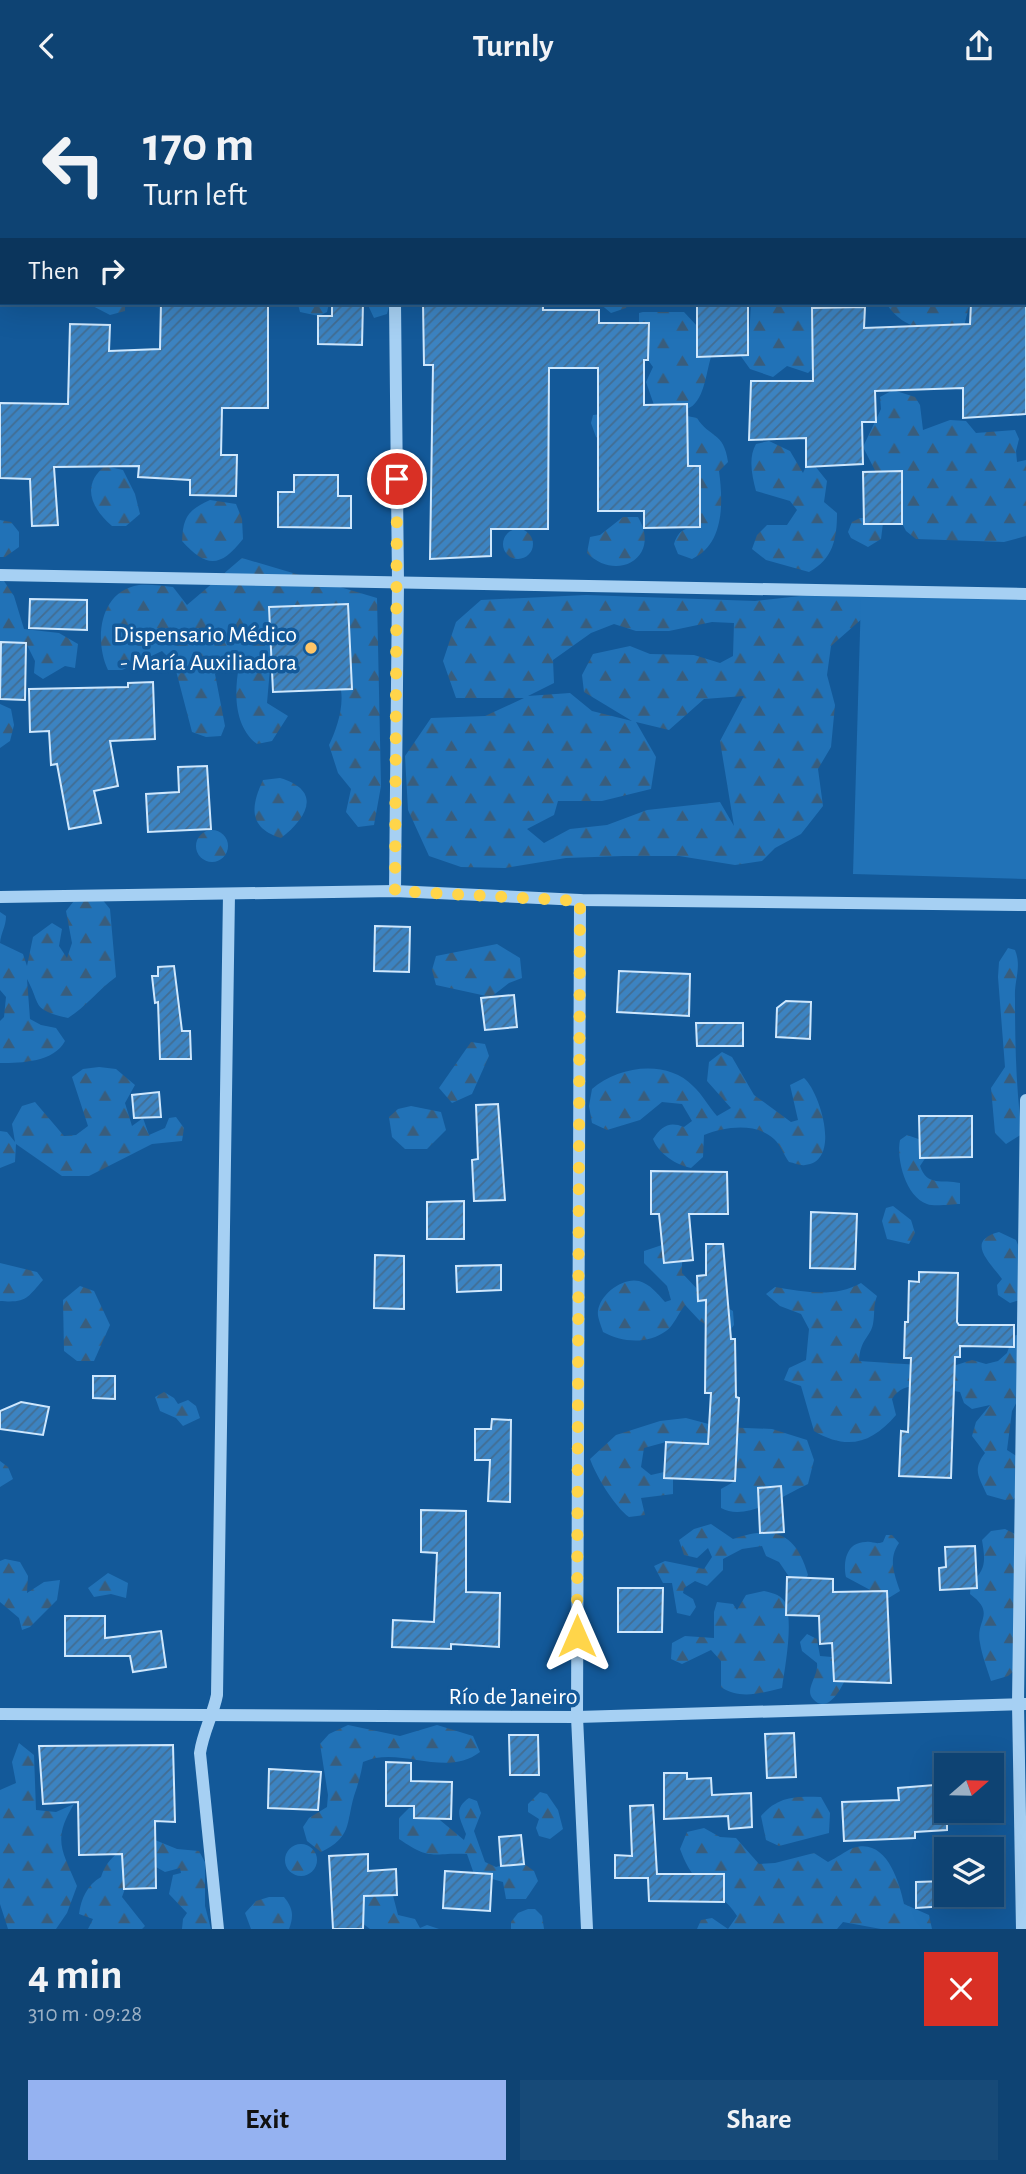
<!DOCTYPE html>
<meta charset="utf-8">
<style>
body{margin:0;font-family:"Alegreya Sans",sans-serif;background:#174a78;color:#f1f3f6;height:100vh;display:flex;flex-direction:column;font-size:26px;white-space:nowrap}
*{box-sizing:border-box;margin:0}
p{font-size:23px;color:#9bb0c4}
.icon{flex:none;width:38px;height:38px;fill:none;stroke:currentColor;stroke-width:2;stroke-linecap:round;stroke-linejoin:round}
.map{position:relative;height:1838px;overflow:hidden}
.drawer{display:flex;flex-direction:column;background:#0e4373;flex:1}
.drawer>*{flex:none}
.guide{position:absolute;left:0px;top:0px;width:1027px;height:214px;box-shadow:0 7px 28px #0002,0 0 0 2px #2e5c85;background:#0e4373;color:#f1f3f6;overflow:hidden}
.needle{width:46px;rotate:70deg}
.buttons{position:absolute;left:934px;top:1662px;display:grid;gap:14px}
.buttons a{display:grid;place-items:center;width:70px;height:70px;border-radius:0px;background:#0e4373;box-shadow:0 7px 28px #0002,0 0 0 2px #2e5c85;font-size:35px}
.pin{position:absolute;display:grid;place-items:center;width:60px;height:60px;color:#fff;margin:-30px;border:4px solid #fff;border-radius:50%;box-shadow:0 2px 7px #0007}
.me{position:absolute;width:77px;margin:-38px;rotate:0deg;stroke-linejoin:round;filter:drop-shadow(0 0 5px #0008)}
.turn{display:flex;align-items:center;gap:24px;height:147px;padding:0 28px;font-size:32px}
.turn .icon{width:91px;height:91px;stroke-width:2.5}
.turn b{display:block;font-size:49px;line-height:60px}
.then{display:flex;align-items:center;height:66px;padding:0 28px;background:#0003;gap:14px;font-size:26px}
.round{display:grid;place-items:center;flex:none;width:74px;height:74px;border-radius:0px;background:#174a78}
.headline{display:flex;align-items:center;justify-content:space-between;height:119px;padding:0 28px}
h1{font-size:42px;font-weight:700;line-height:52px}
.cta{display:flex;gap:14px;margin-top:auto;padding:14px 28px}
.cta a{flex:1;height:80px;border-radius:0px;background:#95b2f1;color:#111;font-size:28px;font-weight:700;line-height:80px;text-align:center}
.cta a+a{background:#174a78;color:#f1f3f6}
header{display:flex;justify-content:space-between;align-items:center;height:91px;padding:0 28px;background:#0e4373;font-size:32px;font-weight:700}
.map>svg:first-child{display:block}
</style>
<header><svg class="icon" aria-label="back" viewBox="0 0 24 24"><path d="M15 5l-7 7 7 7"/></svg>Turnly<svg class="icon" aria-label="share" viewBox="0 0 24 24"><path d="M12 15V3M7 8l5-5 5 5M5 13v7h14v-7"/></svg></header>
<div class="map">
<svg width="1026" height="1838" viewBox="0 0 1026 1838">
<defs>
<pattern id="forest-firs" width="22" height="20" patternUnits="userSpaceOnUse" patternTransform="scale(1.75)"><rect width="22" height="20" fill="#2172b7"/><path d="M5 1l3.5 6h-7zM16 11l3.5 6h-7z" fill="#395d7c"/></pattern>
<pattern id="building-hatch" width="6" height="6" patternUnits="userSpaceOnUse" patternTransform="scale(1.75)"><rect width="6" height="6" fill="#3c83c1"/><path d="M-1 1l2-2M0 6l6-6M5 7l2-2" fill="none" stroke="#426d92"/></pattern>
</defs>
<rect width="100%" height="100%" fill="#135999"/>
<g fill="url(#forest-firs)" fill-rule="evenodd">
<polygon points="461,0 568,0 569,2 461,2"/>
<polygon points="903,0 1026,0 1026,137 1026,2"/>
<polygon points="87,212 125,212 125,220 110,224"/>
<polygon points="329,212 327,221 319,225 300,221 298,213"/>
<polygon points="367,212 390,212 387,223 374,227"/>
<polygon points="599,212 628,212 626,217 611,222"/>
<polygon points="751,212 856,212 857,216 812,217 813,271 819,271 808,282 787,275 773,286 750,278 740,264 748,264"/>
<path d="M886 212H970L963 239C930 237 906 243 886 212Z"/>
<path d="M643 221H684L697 235V266H711C706 282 704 312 687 318V313L654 314 646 291 653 276 648 269 649 232H639V222Z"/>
<polygon points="893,299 915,306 920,314 923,339 950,329 966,330 976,342 1015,339 1019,348 1016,360 1017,371 1026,369 1026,445 1004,451 916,448 906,440 863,356 881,318 880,306"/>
<path d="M628 320 687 341V325L697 327C709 347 724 340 728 371L719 380C723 410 725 453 692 468L678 463 674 453C679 438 685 437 700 436V375H645L596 346 591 332 593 324Z"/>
<path d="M769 350 790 360 803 382 806 375H815L827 390 824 411 837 422C837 448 833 468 809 481L766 469 752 458 757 444 767 434H787L797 419 790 410 756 400C752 385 748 367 756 353Z"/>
<path d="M105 375 123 379 135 403 140 423 126 435H112C91 417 81 394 105 375Z"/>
<path d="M210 409 236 413 242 428 243 448C221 476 207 478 182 450 183 426 188 419 210 409Z"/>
<path d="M623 426H638C662 466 617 492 587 462L590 446 600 444Z"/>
<polygon points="860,427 864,427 864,433 883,432 881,448 868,456 851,447 848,441 852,431"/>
<polygon points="0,429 11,431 19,441 19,456 5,466 0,466"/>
<circle cx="518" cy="453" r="15"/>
<path d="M242 467 377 507 381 695 374 734 358 736 346 721 351 698 338 682 329 654C339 634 351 596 330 577 315 563 291 554 273 543L267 612 288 625 272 650 257 653C234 635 234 602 239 575L226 571 215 583 225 635 221 645 206 646 192 641 174 572 162 560 122 579H108C94 549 99 500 139 494 150 493 162 495 173 496L187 514Z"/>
<polygon points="0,484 14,505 24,538 59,542 78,553 75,577 65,575 43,588 34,582 35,570 26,552 0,552"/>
<path d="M586 504 755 510 809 504 861 506 864 526 831 555 827 584 835 614 831 656 818 678 823 715 801 743 775 757 762 770 735 774 679 765H623L566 767 505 777 461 776 429 765 408 719 405 665 431 627 485 625 524 607H456L443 570 456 531 481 509ZM712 531 734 532 733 565 720 572 694 564 650 563 630 555 593 563 582 584 584 601 632 630 592 620 570 602 528 605 554 592 553 569 591 542 614 533 636 540H669ZM744 605 720 650 734 735 720 711 647 719 607 734 570 738 544 752 527 738 554 724 558 710H602L651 698 656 666 636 631 669 639 704 608Z"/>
<polygon points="0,613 11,618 14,634 10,650 0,657"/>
<path d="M280 687C323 700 307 727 281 747 249 737 250 717 263 689Z"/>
<circle cx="212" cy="755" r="16"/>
<path d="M81 801 97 802 110 818 116 886C98 899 86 916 68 927 31 918 42 916 27 888L30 928 41 934 56 937 65 950C54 971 22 972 0 972V930L4 926 6 906 0 899V821L6 825C6 836 1 841 0 852L23 863 27 875 33 846 52 832 62 838 59 855 67 867 72 852 66 820Z"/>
<polygon points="497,853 520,867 522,887 509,892 491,906 436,894 432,879 436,865"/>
<path d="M1008 857 1015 859C1022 876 1014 889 1015 907 1015 953 1016 998 1022 1043L1006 1053 995 1042 991 997 1005 976 998 886 999 871Z"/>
<polygon points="471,951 485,953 489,965 472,1003 452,1012 439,997"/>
<path d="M722 961 732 966 754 1004 791 1031 798 1029 790 994 804 987C820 1001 842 1071 805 1074 801 1075 794 1072 789 1071 784 1064 780 1053 774 1048 756 1031 724 1036 704 1044L703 1066 691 1077C676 1074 659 1063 653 1048 662 1035 669 1030 684 1036L692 1030 682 1013 662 1011 640 1029 607 1039 592 1032 589 1015 592 998C618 975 667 968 693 995 702 1003 709 1016 717 1025L731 1017 707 990 709 971Z"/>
<polygon points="99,976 116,978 135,994 125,1012 132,1035 143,1027 149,1044 165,1037 169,1027 176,1026 184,1037 182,1050 152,1053 89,1085 62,1085 16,1053 15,1071 0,1077 0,1040 7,1041 15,1051 12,1033 22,1015 35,1011 64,1045 76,1044 88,1035 72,986 83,978"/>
<polygon points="411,1015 441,1021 446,1039 427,1058 405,1058 392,1046 389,1026 398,1018"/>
<path d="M907 1044 927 1051 928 1063 920 1075C927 1096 942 1088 960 1092V1113C951 1113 935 1116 927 1113 906 1106 896 1068 900 1049Z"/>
<polygon points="893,1115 911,1129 915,1142 909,1153 887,1148 882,1130 886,1117"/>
<path d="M999 1141 1016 1149 1021 1161 1020 1209 1010 1212 998 1204 997 1194 1002 1188C989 1170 965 1150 999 1141Z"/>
<path d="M662 1154 682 1165V1182L701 1202 733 1220 734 1234 729 1241 720 1242 700 1230 685 1214C679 1221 673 1236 666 1240 647 1254 621 1251 603 1241 601 1234 597 1226 598 1220 600 1203 623 1186 639 1190 650 1193 658 1203 665 1211L671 1209 667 1195 644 1172V1160Z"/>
<path d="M0 1172 37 1181 43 1189C27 1207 27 1212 0 1210Z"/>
<path d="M861 1192 877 1205C873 1215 875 1223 873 1233 870 1247 860 1248 859 1270L950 1276 972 1269 986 1273 998 1270 1007 1262 1013 1245 1021 1243 1022 1301 1012 1320 1007 1359 1018 1366V1401L1014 1408 1005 1409 987 1404C979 1386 972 1379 985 1362L972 1345 976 1331 990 1314 972 1318 964 1312 960 1301C939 1298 905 1285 892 1308L896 1324C872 1352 848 1360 814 1340L801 1295 784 1289 789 1277 806 1269 809 1238 801 1223 780 1215 766 1203 775 1196C805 1201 834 1207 861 1192Z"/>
<polygon points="80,1195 94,1200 110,1234 94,1270 77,1270 64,1260 63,1209"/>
<polygon points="164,1301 174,1307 178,1313 188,1309 196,1315 200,1327 183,1335 176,1327 160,1320 155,1306"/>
<path d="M686 1327 720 1336 772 1338 807 1349 814 1369 808 1393C784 1404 746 1431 721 1417V1398L735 1390 737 1354 666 1351 644 1357 641 1376 651 1384 664 1381 673 1388V1403L641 1407 645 1424 629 1426C615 1416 596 1385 590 1368L616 1344 660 1330Z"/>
<polygon points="0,1370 8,1376 13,1388 0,1396"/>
<path d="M711 1433 733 1448C773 1434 796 1441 808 1484L801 1494 794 1493 779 1471 766 1465 762 1455 742 1458 723 1468V1479L707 1495 695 1490 684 1497 683 1502 693 1508 696 1516 690 1525 677 1522 672 1492H663L654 1475 665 1470 704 1478 712 1466 708 1457 697 1467 684 1464 679 1449 694 1438Z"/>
<path d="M1005 1438 1015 1443 1021 1574 1008 1585 991 1590C987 1577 982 1565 980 1552 975 1529 997 1523 970 1503L971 1491C987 1479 985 1468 982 1449L991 1440Z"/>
<path d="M886 1444H892L899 1452C888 1468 894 1482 900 1500L887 1508 846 1486C843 1471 846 1451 866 1451 873 1450 875 1454 883 1451Z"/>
<polygon points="5,1468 20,1471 28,1485 27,1502 44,1491 60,1489 57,1509 30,1536 22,1539 19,1527 0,1511 0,1470"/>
<polygon points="108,1482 128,1492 126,1507 111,1503 94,1506 88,1497"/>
<path d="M764 1500C773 1502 783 1504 786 1514 793 1534 785 1576 782 1597 761 1602 740 1609 721 1596V1570L711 1559 682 1573 671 1568 672 1552 685 1545 714 1547V1521L717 1511 733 1513 737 1519 746 1504Z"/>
<path d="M807 1543 817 1548 820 1565 832 1566 844 1576 847 1584C843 1595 828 1625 813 1608 804 1598 819 1585 817 1572L802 1560 800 1551Z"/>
<path d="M348 1634 400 1645 437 1634 473 1645 480 1661C445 1688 400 1654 363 1671 361 1683 358 1694 354 1705 346 1733 352 1746 321 1761L307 1750 303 1736 309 1727 327 1716 328 1704 320 1653 329 1643Z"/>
<path d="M19 1652 34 1664 36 1719 56 1721 74 1713C52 1749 62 1759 77 1795L67 1822 56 1838H8L0 1813V1699L16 1692 12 1671Z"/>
<polygon points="540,1701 547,1703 558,1719 563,1738 550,1748 539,1745 536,1737 539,1728 528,1721 528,1713"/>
<path d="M821 1706 830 1722 829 1742 779 1755 766 1749 761 1725C778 1705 796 1705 821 1706Z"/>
<path d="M469 1707 477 1710 481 1722 474 1740 485 1771 496 1776 519 1769 534 1780 538 1790 526 1808H506L503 1791 474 1783 467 1763C431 1761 433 1771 399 1748V1727L409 1717 423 1715 464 1749 466 1743C460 1727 453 1718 469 1707Z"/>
<path d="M704 1737 720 1746 736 1747 759 1773 775 1772 814 1762 828 1771C837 1767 845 1760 853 1757 886 1746 899 1790 904 1813L929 1824 932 1838H881L843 1831 837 1838H697L701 1829 712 1827 728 1838 737 1825C727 1808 714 1804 700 1791 690 1782 685 1771 680 1758L687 1741Z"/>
<path d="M155 1749 177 1758 199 1760 205 1771V1815L211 1838H182L183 1828 187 1822 169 1803 173 1784 181 1782 180 1777 165 1781 156 1776 155 1768 132 1778 122 1806 145 1835 142 1838H88L93 1828 79 1823C81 1808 87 1794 101 1786 110 1759 130 1755 155 1749Z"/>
<circle cx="301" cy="1769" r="16"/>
<polygon points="391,1797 398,1824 415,1828 420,1837 427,1834 439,1838 370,1838 362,1832 361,1798"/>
<path d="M269 1806H284C293 1817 294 1825 289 1838H251L245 1822 256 1810Z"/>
<polygon points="528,1818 535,1818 542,1825 544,1838 511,1838 511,1831 518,1822"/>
</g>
<polygon fill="#2172b7" points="861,506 1026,507 1026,788 853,783"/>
<g fill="url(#building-hatch)" stroke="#cee7fd" stroke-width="2">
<polygon points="161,212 268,212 268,317 222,317 221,364 237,364 236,405 190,404 190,389 138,386 139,375 54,376 58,434 32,435 30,388 0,387 0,312 68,313 70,233 110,234 109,260 160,258"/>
<polygon points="332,212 363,212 362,254 318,253 318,225 332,225"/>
<polygon points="423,212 543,212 543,219 599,219 599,232 649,232 648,269 644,269 644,314 687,313 688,375 700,375 700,436 644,437 644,420 598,420 598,277 549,277 548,438 491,438 491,465 430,468 433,274 424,274"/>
<polygon points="697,212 748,212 748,264 697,266"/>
<polygon points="971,212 1026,212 1026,323 963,327 963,297 875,300 876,331 862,331 863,373 806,376 806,347 749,349 751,290 813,290 812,217 865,216 864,237 970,233"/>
<polygon points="902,380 902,433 864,433 863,381"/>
<polygon points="294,384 338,384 338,405 351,405 351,437 278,436 278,401 294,401"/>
<polygon points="30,508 87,509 87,539 29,537"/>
<polygon points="348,513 352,598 273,601 269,516"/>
<polygon points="1,551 26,552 25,609 0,608"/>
<polygon points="153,591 155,648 110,650 118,695 94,700 101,732 69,738 57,673 51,674 49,640 30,641 29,598 128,596 128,592"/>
<polygon points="207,675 211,738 148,741 146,703 179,701 178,676"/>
<polygon points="375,835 410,836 409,881 374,880"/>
<polygon points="174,875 182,940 190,940 191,968 160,968 158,911 155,912 152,885 158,885 158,876"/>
<polygon points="619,880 690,883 689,925 617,921"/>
<polygon points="514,904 517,936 485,939 481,907"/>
<polygon points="786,910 811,911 810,948 776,946 777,917"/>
<polygon points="696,932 743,932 743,955 697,955"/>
<polygon points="159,1001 161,1026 134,1027 132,1004"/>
<polygon points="498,1013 505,1109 474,1110 472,1069 478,1068 476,1014"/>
<polygon points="919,1025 972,1025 972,1066 920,1067"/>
<polygon points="651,1080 727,1081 728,1123 689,1123 693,1169 664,1172 659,1123 651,1123"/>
<polygon points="464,1110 464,1148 427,1148 427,1111"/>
<polygon points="811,1121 857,1123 855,1178 810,1177"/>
<polygon points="706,1153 723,1153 731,1248 735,1248 736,1306 739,1307 735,1390 664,1387 666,1351 708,1353 711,1302 705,1302 706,1209 698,1210 697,1185 706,1184"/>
<polygon points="375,1164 404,1165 404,1218 374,1217"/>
<polygon points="501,1174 501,1199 457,1201 456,1175"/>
<polygon points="919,1181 958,1182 957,1231 959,1234 1014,1234 1014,1256 960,1255 960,1266 955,1266 951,1387 899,1385 901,1340 908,1341 911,1267 904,1267 905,1231 908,1231 909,1190 919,1191"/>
<polygon points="93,1285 115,1285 115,1308 93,1307"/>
<polygon points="21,1311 49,1316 43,1344 0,1338 0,1320"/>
<polygon points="492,1328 511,1329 510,1411 488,1410 490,1369 475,1369 475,1338 491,1338"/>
<polygon points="781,1395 784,1441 760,1442 758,1397"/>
<polygon points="421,1419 466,1420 466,1501 500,1502 499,1556 451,1553 451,1558 392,1556 393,1529 434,1531 437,1462 421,1461"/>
<polygon points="975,1455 977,1497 940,1499 939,1477 946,1476 945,1456"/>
<polygon points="787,1486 833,1488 833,1501 887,1500 891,1592 834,1590 832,1552 820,1553 819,1525 786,1524"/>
<polygon points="618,1497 663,1497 662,1541 618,1541"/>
<polygon points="65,1525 105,1525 105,1547 161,1540 166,1576 133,1581 130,1565 65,1565"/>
<polygon points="794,1642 796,1686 767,1687 765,1643"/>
<polygon points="509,1644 538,1644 539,1684 510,1684"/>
<polygon points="173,1654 175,1731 155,1730 156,1797 124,1798 122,1763 79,1764 78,1711 43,1713 39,1655"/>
<polygon points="386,1671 411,1672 411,1690 452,1691 451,1728 414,1727 414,1715 386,1715"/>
<polygon points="269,1678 321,1681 318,1719 268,1717"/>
<polygon points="664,1682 687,1682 687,1688 711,1687 712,1704 751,1702 752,1736 729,1738 728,1725 664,1728"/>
<polygon points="947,1693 947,1739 915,1741 915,1747 844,1750 842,1711 899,1709 898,1697"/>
<polygon points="653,1714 657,1783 724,1783 724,1811 649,1810 648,1787 615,1787 615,1764 632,1765 630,1715"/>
<polygon points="521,1744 524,1773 501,1775 499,1746"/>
<polygon points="368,1763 368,1780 396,1778 397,1804 364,1805 363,1838 333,1838 329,1765"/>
<polygon points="445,1780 492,1783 490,1820 443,1817"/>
<polygon points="947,1790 947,1815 916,1817 916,1791"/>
</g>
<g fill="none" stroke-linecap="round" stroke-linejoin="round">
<g stroke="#a6d0f3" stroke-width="12">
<polyline points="376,0 376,2"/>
<polyline points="752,0 752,2"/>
<polyline points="0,166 2,166"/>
<polyline points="395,212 398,491 395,800"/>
<polyline points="0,484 1026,503"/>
<polyline points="0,806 395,800 580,809 1026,814"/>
<polyline points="580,809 577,1626 587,1838"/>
<polyline points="0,1623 577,1626 1026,1613"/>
<path d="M218 1838 200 1662C203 1641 213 1624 217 1604L229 803"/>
<polyline points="1022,1838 1018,1613 1026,1009"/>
</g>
</g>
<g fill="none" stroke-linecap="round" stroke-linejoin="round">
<polyline stroke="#ffd54a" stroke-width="12" stroke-dasharray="0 21.6" points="397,388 395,800 580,810 577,1545"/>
</g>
<circle fill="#ffc668" stroke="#135999" stroke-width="2.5" cx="311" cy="557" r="7"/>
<g text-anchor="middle" stroke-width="7" stroke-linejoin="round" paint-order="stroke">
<g font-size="24" fill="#fff" stroke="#135999" text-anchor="end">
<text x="297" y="551">Dispensario Médico<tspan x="297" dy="28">- María Auxiliadora</tspan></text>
</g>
<g font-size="24" fill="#fff" stroke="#135999">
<text x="513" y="1613">Río de Janeiro</text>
</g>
</g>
</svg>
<div class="buttons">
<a><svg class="needle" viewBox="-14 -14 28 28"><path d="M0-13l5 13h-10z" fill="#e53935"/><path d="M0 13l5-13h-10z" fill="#9bb0c4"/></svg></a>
<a><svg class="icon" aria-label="layers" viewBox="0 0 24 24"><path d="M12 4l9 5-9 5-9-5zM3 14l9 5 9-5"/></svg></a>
</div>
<div class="pin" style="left:397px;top:388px;background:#d93025"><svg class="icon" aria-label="arrive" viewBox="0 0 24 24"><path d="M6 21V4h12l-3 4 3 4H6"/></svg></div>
<svg class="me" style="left:577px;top:1545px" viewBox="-20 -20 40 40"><path d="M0-17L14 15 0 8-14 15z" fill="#ffd54a" stroke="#fff" stroke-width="4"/></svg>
<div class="guide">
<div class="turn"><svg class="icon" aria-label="left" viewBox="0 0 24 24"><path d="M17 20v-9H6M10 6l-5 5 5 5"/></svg><div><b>170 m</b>Turn left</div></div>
<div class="then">Then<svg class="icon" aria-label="right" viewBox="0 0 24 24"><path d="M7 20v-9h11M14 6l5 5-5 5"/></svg></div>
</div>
</div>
<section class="drawer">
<div class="headline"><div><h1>4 min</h1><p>310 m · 09:28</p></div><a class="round" style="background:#d93025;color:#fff"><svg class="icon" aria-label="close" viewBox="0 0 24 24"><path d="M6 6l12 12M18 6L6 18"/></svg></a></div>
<div class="cta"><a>Exit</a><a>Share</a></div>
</section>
